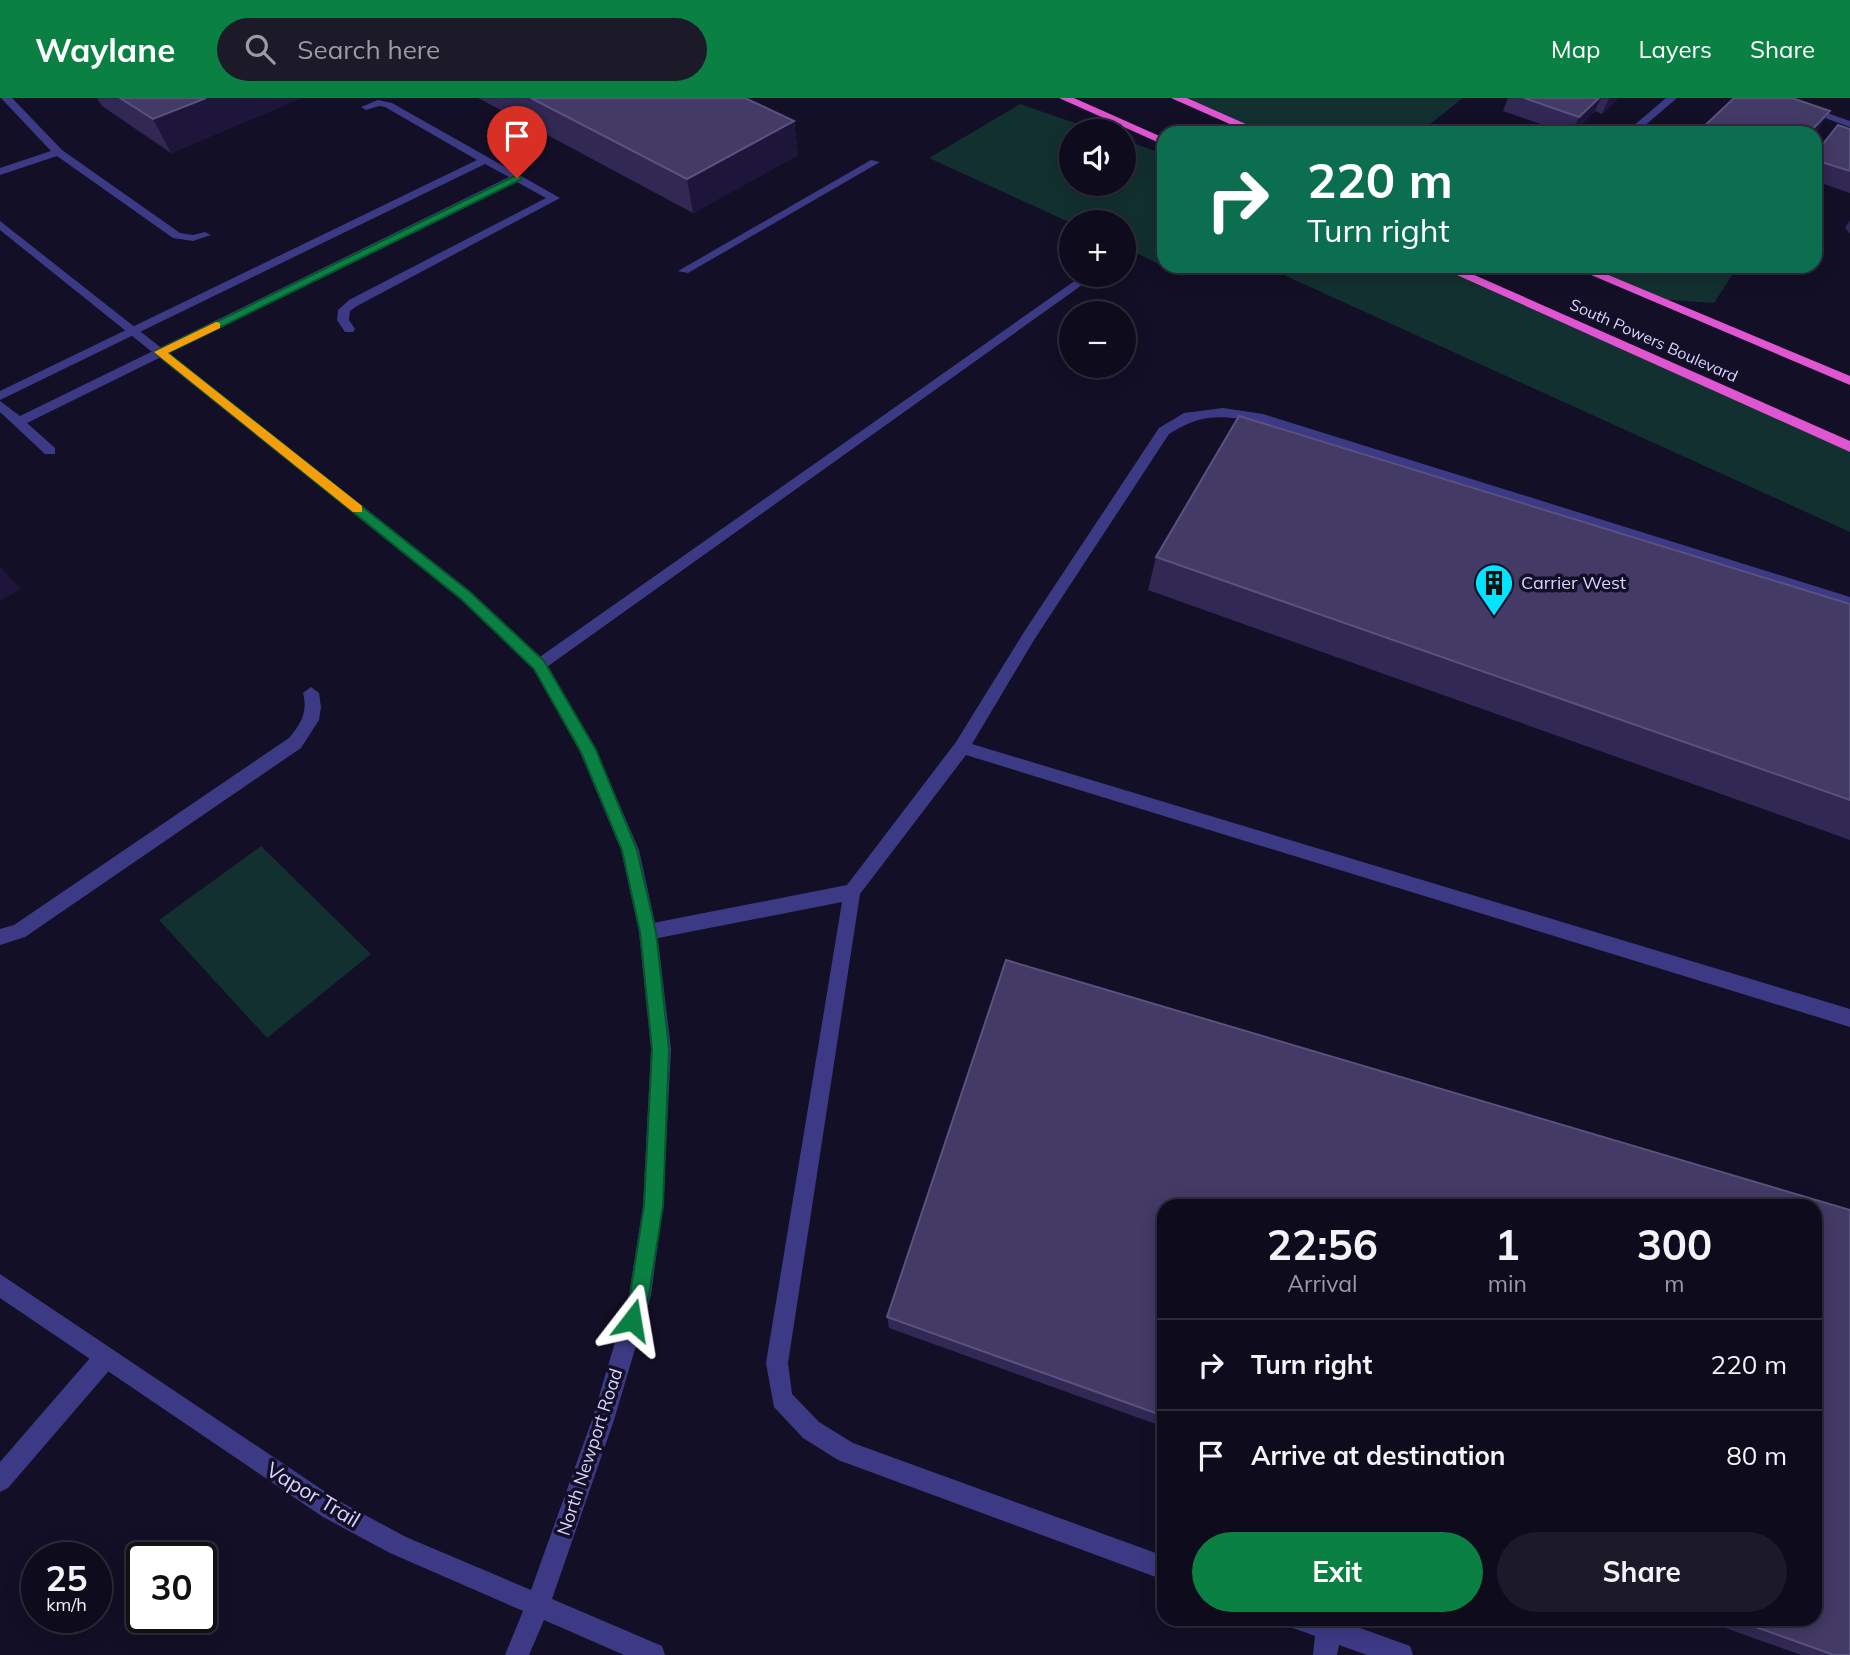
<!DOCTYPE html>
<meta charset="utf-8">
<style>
body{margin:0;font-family:Mulish,sans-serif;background:#1c1929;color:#f1f3f6;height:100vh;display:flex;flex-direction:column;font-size:26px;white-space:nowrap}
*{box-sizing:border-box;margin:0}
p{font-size:23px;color:#9b9ba3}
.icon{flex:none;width:38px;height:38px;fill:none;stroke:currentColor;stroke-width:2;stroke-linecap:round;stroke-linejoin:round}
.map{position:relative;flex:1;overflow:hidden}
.sheet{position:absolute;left:1157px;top:1101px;width:665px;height:427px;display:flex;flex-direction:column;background:#0e0b1c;border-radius:21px;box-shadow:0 4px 18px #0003,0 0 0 2px #2e2b3b}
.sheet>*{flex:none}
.hud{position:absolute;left:1157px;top:28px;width:665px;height:147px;border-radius:21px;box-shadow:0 4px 18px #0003,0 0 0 2px #2e2b3b;background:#0b6e4f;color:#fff;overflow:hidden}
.controls{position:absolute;left:1059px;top:21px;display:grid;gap:14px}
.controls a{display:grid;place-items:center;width:77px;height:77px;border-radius:50%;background:#0e0b1c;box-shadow:0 4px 18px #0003,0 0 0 2px #2e2b3b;font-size:35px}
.speed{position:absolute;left:21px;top:1444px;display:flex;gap:14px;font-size:35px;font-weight:700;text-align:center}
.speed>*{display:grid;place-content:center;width:91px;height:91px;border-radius:50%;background:#0e0b1c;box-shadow:0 4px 18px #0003,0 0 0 2px #2e2b3b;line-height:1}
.speed small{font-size:18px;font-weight:400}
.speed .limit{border:4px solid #111;border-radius:10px;background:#fff;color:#111}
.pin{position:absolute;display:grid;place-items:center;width:60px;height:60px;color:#fff;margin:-72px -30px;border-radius:50% 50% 50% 0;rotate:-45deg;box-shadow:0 0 7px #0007}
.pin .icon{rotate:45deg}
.me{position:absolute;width:77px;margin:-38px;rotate:14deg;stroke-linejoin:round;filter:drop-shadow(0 0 5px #0008)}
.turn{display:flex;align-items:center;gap:24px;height:147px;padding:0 35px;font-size:32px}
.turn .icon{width:91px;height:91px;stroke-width:2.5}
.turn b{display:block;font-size:49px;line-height:60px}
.eta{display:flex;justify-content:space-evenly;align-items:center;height:119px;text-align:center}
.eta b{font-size:42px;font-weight:700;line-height:49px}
.primary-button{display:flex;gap:14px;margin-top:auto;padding:14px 35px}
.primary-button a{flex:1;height:80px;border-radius:42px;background:#0b8043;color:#fff;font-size:28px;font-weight:700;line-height:80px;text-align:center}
.primary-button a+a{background:#1c1929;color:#f1f3f6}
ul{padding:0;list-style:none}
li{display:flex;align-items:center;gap:21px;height:91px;padding:0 35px;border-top:2px solid #2e2b3b}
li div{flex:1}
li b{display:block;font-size:26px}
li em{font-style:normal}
header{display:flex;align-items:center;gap:42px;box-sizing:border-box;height:98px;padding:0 35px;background:#0b8043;color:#fff}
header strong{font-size:33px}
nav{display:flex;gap:38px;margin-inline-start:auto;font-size:24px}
.search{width:490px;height:63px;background:#1c1929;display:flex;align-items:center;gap:18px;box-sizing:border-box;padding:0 24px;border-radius:38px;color:#9b9ba3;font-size:26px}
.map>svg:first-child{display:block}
</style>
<header>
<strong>Waylane</strong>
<div class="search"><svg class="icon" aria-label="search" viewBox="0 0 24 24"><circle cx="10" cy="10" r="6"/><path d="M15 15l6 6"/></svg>Search here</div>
<nav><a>Map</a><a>Layers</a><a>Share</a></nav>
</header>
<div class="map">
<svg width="1850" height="1557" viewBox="0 0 1850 1557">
<rect width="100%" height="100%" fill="#130f26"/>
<g fill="#12302f">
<polygon points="1174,0 1463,0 1425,30 1437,35 1257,35"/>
<polygon points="1020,6 1098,33 1071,33 1071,86 1124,86 1124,42 1164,56 1164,168 1197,168 1183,178 1124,149 1124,124 1071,125 929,60"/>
<polygon points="1264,168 1443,168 1850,349 1850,434"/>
<polygon points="1575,168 1738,168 1714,205 1654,201"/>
<polygon points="261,748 371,856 267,940 159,822"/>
</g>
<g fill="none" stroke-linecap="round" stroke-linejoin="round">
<g fill="#3d3a85" fill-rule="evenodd">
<polygon points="1,0 12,0 62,52 180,135 193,137 205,134 211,137 193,143 173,140 57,58 0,77 0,70 51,53"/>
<polygon points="378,2 392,5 560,100 357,208 350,213 349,222 355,231 353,234 345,234 337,222 338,212 349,202 546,100 517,84 27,325 55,350 55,356 45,356 0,314 0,303 20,318 509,79 485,66 0,302 0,293 477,62 385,9 379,8 366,12 361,9"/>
<polygon points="871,62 880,64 688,175 678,173"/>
<polygon points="1083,177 1096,177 544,571 534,571 531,567 534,563"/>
<path d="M1223 310 1263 316 1850 499V509L1257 323C1218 318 1203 315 1169 336L1034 542 972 646 1850 911V929L966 657 860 796 788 1265 792 1296 819 1324 853 1345 1164 1458V1482L838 1362 803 1340 774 1309 766 1265 842 804 648 842 642 840 639 834 642 828 648 826 847 787 956 644 1024 534 1159 330 1184 315Z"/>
<path d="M311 589 319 595 321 609 319 622 301 650 25 839 0 847V831L14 827 289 640C301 626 308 614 303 595Z"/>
<polygon points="105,1249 113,1252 116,1260 113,1268 8,1390 0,1394 0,1364 97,1252"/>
<polygon points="1290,1521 1335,1521 1410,1548 1413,1557 1367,1557 1339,1547 1337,1557 1313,1557 1315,1538 1293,1530"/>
</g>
<g fill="#3d3a85" fill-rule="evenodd">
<polygon points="1666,0 1677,0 1636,35 1625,35"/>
<polygon points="1769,0 1784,0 1850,23 1850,29"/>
<polygon points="1501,29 1516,35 1497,34 1497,30"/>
<polygon points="0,123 470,493 544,563 596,652 639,752 657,834 671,951 663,1108 651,1197 614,1322 552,1501 662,1548 665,1557 624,1557 544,1522 529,1557 505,1557 523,1513 390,1455 323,1419 0,1200 0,1176 339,1403 406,1439 531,1492 592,1322 629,1197 643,1108 651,951 639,834 621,752 580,654 534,571 460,501 0,132"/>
</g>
<g fill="#e055d1" fill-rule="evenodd">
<polygon points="1059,0 1074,0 1164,40 1164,47"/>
<polygon points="1171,0 1187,0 1266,35 1250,35"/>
<polygon points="1437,168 1454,168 1850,343 1850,354"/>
<polygon points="1570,168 1587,168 1850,278 1850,287"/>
</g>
</g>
<g fill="#312854">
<polygon points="97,0 301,0 171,55 102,8"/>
<polygon points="478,0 745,0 794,23 798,57 693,115"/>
<polygon points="1508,0 1618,0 1602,16 1595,13 1572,35 1566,35 1503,13"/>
<polygon points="1850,31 1850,95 1815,83 1815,56"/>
<polygon points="1850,122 1850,136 1845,130"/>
<polygon points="1156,459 1850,506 1850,742 1148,492"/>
<polygon points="1006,862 1850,1112 1850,1557 1801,1557 1700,1521 1815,1521 1815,1108 1164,1108 1164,1329 889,1230 887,1219"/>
</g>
<g fill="#1d163a">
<polygon points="206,0 301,0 171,55 153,21"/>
<polygon points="1599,0 1601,0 1595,13 1571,35 1579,19"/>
<polygon points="1609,0 1618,0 1602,16"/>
<polygon points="1830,13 1819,31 1815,35 1809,35"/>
<polygon points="794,23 798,57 693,115 687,81"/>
<polygon points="0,469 21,491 0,503"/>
</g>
<g fill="#433a66" stroke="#5a527e" stroke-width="2">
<polygon points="120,0 206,0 153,21"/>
<polygon points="531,0 745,0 794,23 687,81"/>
<polygon points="1524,0 1599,0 1579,19"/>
<polygon points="1734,0 1792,0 1830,13 1809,35 1697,35"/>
<polygon points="1838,27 1850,31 1850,73 1815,62 1815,56"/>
<polygon points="1815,91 1821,93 1815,100"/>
<polygon points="1239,318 1850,506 1850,702 1156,459"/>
<polygon points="1006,862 1850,1112 1850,1557 1834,1557 1733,1521 1815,1521 1815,1108 1164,1108 1164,1318 887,1219"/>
</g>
<polygon fill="#0b8043" stroke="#07532c" stroke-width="2" points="517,77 522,80 520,82 168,255 470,494 544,563 596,652 637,752 656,834 669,951 663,1108 649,1197 639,1229 632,1232 625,1229 622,1222 630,1197 644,1108 652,951 640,834 622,752 581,654 534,571 461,501 154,254"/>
<polygon fill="#f59e0b" points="216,224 220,225 220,230 168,255 362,408 362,414 353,414 154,254"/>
<defs>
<g id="building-pin" transform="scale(2.0125)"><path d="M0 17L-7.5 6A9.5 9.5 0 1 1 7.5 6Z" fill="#00e5ff" stroke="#130f26"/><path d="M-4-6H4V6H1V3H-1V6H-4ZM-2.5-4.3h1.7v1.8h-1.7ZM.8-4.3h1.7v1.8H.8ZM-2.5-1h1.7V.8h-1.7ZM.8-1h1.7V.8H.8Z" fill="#111"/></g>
</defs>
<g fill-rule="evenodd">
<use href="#building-pin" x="1494" y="485"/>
</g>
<g text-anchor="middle" stroke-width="7" stroke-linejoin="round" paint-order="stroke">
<g font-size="16" fill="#d9d4ff" stroke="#130f26">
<text transform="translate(1654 242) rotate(24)" y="6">South Powers Boulevard</text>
</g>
<g font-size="18" fill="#d9d4ff" stroke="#130f26" text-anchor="start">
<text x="1521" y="491">Carrier West</text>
</g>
<g font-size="18" fill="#d9d4ff" stroke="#130f26">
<text transform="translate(590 1354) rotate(-72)" y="6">North Newport Road</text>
</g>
<g font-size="21" fill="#d9d4ff" stroke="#130f26">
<text transform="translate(313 1397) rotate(31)" y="7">Vapor Trail</text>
</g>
</g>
</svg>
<div class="controls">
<a><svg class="icon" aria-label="sound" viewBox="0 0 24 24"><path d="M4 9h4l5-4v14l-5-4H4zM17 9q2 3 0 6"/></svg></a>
<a>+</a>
<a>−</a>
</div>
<div class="speed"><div>25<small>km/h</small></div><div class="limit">30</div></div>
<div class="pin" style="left:517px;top:80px;background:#d93025"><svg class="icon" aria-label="arrive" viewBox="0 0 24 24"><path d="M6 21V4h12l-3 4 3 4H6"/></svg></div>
<svg class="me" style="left:632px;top:1222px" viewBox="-20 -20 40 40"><path d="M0-17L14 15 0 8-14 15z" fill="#0b8043" stroke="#fff" stroke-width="4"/></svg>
<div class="hud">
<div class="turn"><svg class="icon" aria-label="right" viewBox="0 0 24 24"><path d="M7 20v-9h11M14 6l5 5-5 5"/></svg><div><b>220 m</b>Turn right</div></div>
</div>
<section class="sheet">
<div class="eta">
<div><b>22:56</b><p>Arrival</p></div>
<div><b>1</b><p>min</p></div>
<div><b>300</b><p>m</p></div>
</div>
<ul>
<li><svg class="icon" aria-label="right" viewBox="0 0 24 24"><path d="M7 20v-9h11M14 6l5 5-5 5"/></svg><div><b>Turn right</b></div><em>220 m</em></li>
<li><svg class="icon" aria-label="arrive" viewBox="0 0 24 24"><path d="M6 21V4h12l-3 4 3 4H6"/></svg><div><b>Arrive at destination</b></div><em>80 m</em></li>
</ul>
<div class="primary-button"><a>Exit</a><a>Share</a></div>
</section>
</div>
